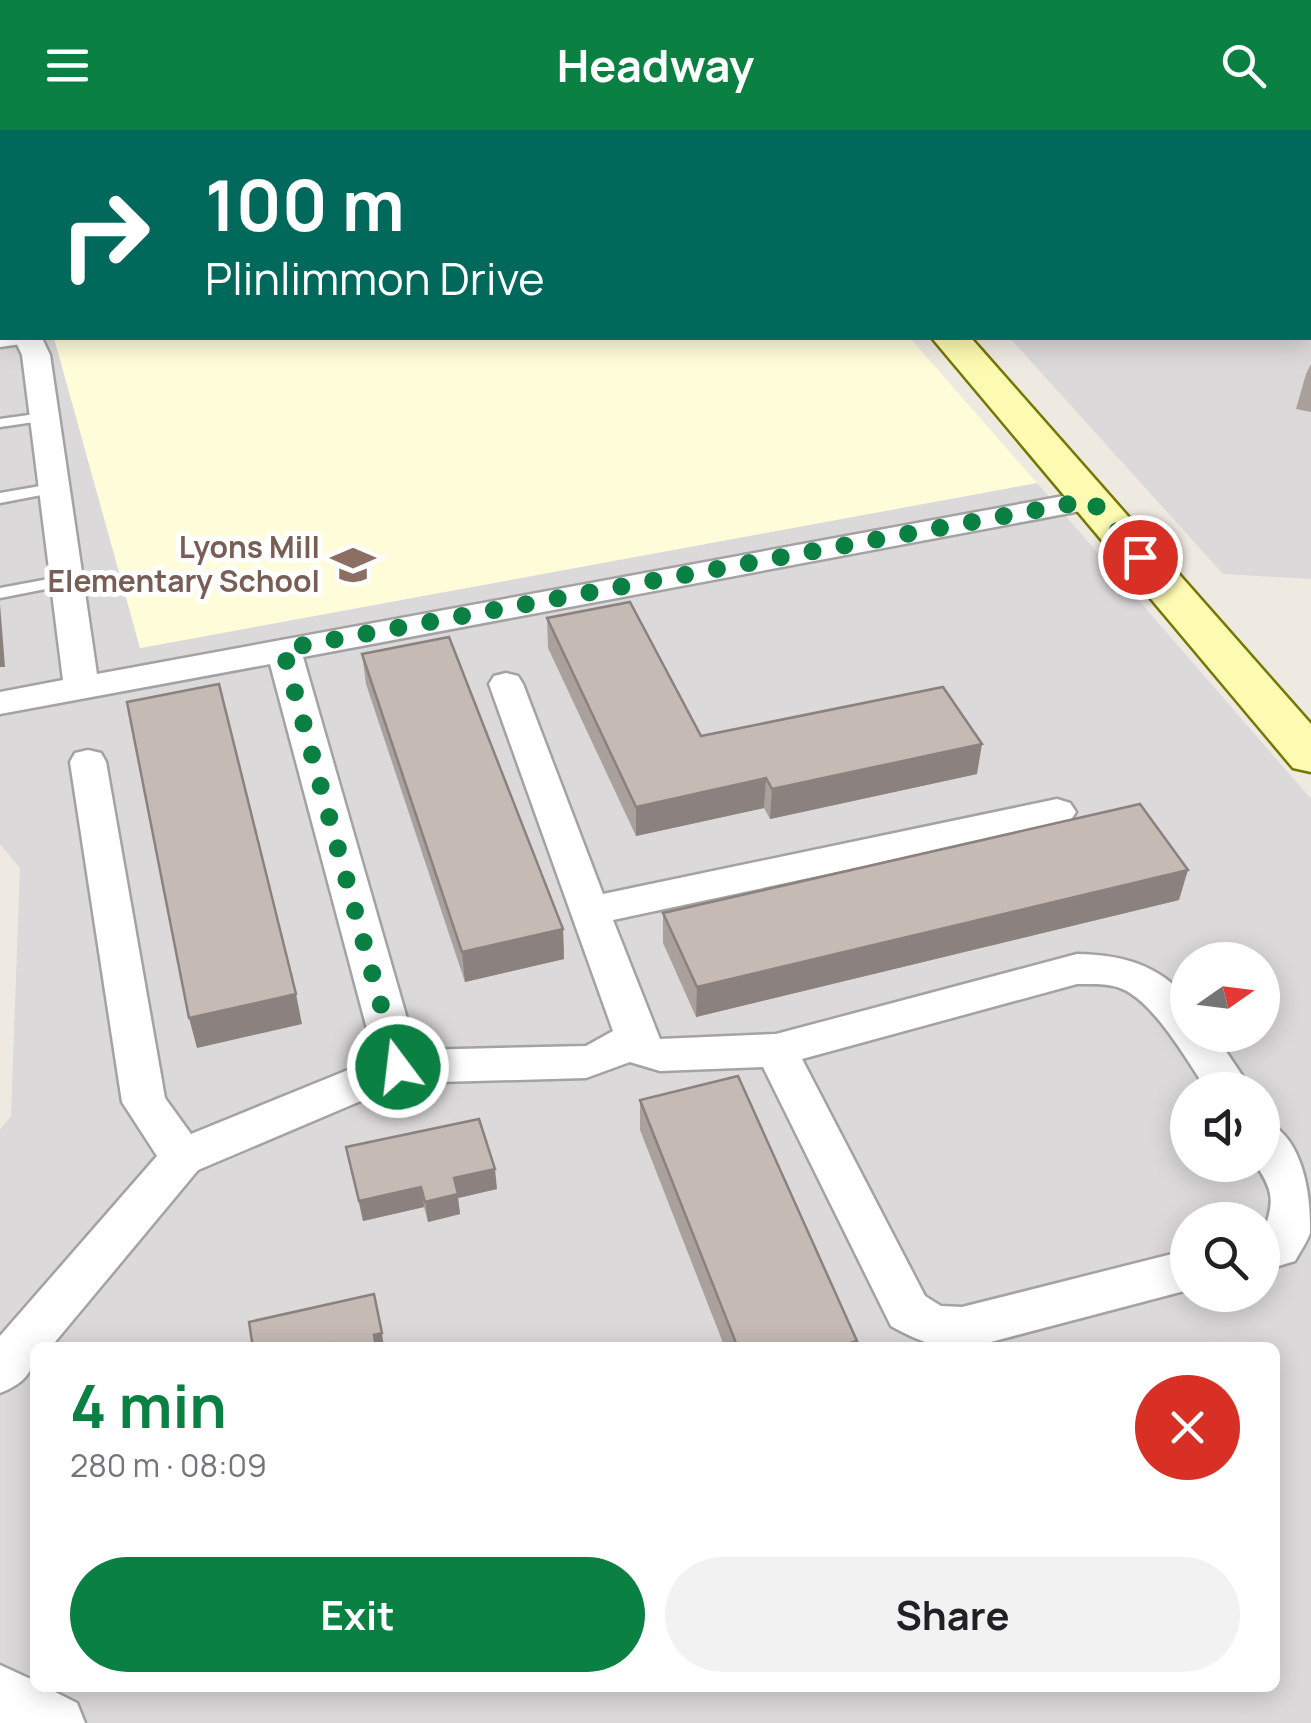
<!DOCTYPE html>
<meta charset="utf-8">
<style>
body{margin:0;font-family:Manrope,sans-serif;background:#f2f2f2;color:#202124;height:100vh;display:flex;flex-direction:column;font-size:38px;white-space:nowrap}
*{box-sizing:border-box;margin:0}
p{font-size:32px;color:#757577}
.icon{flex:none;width:55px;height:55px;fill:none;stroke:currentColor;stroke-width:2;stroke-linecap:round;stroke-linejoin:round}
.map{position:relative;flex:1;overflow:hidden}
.drawer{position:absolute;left:30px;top:1212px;width:1250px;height:350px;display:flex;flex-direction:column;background:#fff;border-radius:15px;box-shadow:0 5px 25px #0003}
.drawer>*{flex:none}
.hud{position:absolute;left:0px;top:0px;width:1312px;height:210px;box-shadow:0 5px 25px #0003;background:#00695c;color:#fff;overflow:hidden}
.needle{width:65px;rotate:76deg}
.buttons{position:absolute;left:1170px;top:812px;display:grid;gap:20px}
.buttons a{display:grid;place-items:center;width:110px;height:110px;border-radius:50%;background:#fff;box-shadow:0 5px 25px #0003;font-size:50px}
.pin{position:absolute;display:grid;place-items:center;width:85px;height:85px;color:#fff;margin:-42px;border:5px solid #fff;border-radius:50%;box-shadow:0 2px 10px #0007}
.me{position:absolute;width:110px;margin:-55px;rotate:345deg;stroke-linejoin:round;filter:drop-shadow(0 0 8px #0008)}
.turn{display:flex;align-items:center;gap:35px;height:210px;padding:0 40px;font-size:45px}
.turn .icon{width:130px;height:130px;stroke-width:2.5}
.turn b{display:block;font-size:70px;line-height:85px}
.round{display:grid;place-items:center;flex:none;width:105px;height:105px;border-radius:52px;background:#f2f2f2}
.headline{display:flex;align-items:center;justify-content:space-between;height:170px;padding:0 40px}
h1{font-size:60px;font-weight:700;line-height:75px;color:#0b8043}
.primary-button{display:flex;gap:20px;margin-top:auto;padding:20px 40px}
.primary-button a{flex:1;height:115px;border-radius:60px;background:#0b8043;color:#fff;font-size:40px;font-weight:700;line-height:115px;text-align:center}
.primary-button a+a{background:#f2f2f2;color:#202124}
header{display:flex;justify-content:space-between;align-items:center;height:130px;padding:0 40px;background:#0b8043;color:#fff;font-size:45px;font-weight:700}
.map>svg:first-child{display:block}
</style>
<header><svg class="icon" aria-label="menu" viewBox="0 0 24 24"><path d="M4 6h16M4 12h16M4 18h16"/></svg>Headway<svg class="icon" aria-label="search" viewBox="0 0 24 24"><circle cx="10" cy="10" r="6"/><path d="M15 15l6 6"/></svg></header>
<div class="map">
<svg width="1311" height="1593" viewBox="0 0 1311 1593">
<rect width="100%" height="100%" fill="#eee9e1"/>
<g fill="#dbd9d9" fill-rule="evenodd">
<polygon points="823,0 1311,0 1311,38 1310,2"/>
<polygon points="1311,75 1311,449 1223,444 1010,208 1310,208"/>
<path d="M0 165 2 208H54L141 518 1037 353 1311 669V1593H0V1000L11 986 20 738 0 714ZM1188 830H1262V905H1188ZM1188 960H1262V1035H1188ZM1188 1090H1262V1165H1188ZM35 1218H1275V1558H35Z"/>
</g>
<g fill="#fffcda">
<polygon points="0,0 730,0 732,2 2,2 2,166"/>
<polygon points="54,208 910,208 1037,353 140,518"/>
</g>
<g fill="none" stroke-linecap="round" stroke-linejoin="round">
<g stroke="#a3a3a3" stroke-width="5">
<g id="service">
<polygon points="36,208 35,212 0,217 0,209"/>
<polygon points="43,283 50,287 48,290 0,297 0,289"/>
<polygon points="52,354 57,356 57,362 0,373 0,363"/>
<polygon points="65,446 73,451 71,454 0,468 0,458"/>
</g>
</g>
<g stroke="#a3a3a3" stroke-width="5">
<g id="minor">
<polygon points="1278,0 1303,0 1305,2 1280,2"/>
<rect x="1310" y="51" width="1" height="14"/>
<rect x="0" y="167" width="2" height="18"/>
<path d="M14 208H42L50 225 97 544 1091 361 1102 363 1107 370 1102 377 1091 379 303 527 416 920 586 916 613 901 489 554 494 546 506 543 518 546 523 554 603 764 1057 669 1070 673 1076 682 1070 691 1057 695 613 790 660 909 776 904 1077 824C1123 825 1157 834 1188 869V905H1215L1252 960H1207C1187 931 1152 867 1117 857 1105 853 1090 854 1077 854L802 929 925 1166 941 1176 962 1177 1188 1120V1160L968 1218C936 1218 918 1211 891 1196L763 937 660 941 630 932 586 948 403 953 198 1040 50 1218H35C35 1242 23 1254 0 1263V1206L157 1026 122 972 70 632 75 623 88 620 101 623 106 632 165 968 191 1004 375 929 270 534 0 584V562L63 550 22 225Z"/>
<path d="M1262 990C1303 1004 1311 1064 1310 1103 1307 1112 1300 1122 1295 1131L1262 1141C1262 1129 1260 1111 1264 1101 1274 1072 1274 1061 1256 1035H1262Z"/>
<polygon points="0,1535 35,1551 35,1558 47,1558 77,1573 85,1593 0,1593"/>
</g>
</g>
<g stroke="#747700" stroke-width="5">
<g id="secondary">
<polygon points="763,0 796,0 797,2 765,2"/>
<polygon points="932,208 971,208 1311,594 1311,642 1293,638"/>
</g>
</g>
<use href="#service" fill="#fff" fill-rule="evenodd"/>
<use href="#minor" fill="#fff" fill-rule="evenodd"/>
<use href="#secondary" fill="#fdfab1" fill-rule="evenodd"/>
</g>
<g fill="#aaa09c">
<polygon points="880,0 956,0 956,2 882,2"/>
<polygon points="1311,234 1311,282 1296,279 1306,244"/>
<polygon points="547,488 701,606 977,644 770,689 764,678 636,706 548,518"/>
<polygon points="362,524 563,799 564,829 465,852 366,554"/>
<polygon points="1179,770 696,887 663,813 663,783"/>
<polygon points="640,970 856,1218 725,1218 640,1000"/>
<polygon points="346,1017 497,1059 458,1068 460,1084 428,1092 424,1077 363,1091"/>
</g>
<g fill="#8b827f">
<polygon points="916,0 956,0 956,2 904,2"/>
<polygon points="0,474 5,537 0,537"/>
<polygon points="982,614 977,644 770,689 772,659"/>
<polygon points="766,648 764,678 636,706 636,677"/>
<polygon points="1188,740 1179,770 696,887 697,857"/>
<polygon points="563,799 564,829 465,852 462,822"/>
<polygon points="296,864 302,894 197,918 189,888"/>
<polygon points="495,1039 497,1059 458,1068 460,1084 428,1092 425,1072 454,1048"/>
<polygon points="421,1057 424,1077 363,1091 359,1071"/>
<polygon points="382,1203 384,1218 376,1218 374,1205"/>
<polygon points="857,1211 856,1218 833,1218"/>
</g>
<g fill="#c6bab5" stroke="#8b827f" stroke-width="2.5">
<polygon points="630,472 701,606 943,557 982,614 772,659 766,648 636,677 547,488"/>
<polygon points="449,507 563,799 462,822 362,524"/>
<polygon points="219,554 296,864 189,888 127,572"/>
<polygon points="1140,674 1188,740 697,857 663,783"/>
<polygon points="738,946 857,1211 833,1218 738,1218 640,970"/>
<polygon points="479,989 495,1039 454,1048 458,1064 425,1072 421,1057 359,1071 346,1017"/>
<polygon points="374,1164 382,1203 374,1205 376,1218 334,1218 333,1213 315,1218 253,1218 249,1192"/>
</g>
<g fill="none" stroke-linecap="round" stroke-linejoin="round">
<polyline stroke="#0b8043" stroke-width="18" stroke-dasharray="0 32.4" points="398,937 283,519 1091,370 1140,427"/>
</g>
<defs>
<g id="school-bare" transform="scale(3.45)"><path d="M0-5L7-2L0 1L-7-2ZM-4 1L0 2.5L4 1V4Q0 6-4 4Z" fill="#8d6e63" stroke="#fff" stroke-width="2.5" paint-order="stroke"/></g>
</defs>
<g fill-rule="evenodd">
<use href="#school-bare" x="353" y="435"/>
</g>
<g text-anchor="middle" stroke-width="10" stroke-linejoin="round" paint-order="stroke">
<g font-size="30" font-weight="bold" fill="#785e54" stroke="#fff" text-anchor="end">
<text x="320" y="428">Lyons Mill<tspan x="320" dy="34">Elementary School</tspan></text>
</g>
</g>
</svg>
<div class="buttons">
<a><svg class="needle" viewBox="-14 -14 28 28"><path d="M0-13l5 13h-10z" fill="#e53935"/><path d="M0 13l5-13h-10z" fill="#757577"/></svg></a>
<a><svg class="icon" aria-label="sound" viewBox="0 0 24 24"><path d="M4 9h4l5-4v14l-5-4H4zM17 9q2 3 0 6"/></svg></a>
<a><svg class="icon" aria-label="search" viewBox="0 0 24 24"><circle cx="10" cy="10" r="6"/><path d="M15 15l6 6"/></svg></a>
</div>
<div class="pin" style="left:1140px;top:427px;background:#d93025"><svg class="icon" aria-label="arrive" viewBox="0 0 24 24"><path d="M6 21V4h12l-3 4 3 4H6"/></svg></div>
<svg class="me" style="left:398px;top:937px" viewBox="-20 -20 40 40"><circle r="17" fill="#0b8043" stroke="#fff" stroke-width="3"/><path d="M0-11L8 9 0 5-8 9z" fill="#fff"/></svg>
<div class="hud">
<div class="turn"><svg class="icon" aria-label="right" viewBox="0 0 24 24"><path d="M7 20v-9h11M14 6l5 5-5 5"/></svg><div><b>100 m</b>Plinlimmon Drive</div></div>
</div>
<section class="drawer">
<div class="headline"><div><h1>4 min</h1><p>280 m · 08:09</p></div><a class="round" style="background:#d93025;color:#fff"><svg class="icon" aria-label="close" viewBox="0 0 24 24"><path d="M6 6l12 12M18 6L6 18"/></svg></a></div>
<div class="primary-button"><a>Exit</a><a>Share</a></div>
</section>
</div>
